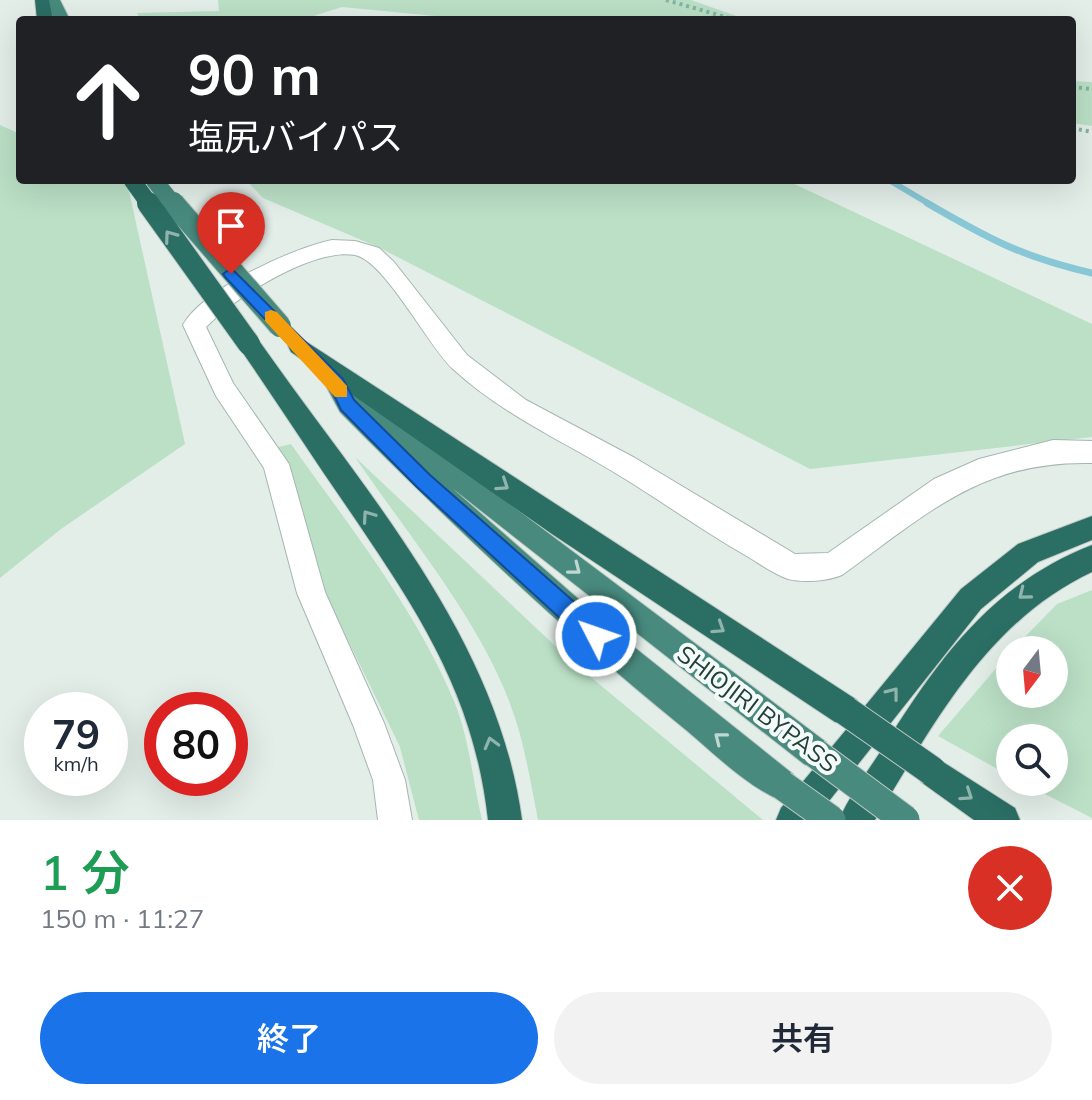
<!DOCTYPE html>
<html lang="ja">
<meta charset="utf-8">
<style>
body{margin:0;font-family:Mulish,"Noto Sans JP",sans-serif;background:#f2f2f3;color:#1f2937;height:100vh;display:flex;flex-direction:column;font-size:30px;white-space:nowrap}
*{box-sizing:border-box;margin:0}
p{font-size:26px;color:#747a83}
.icon{flex:none;width:44px;height:44px;fill:none;stroke:currentColor;stroke-width:2;stroke-linecap:round;stroke-linejoin:round}
.map{position:relative;height:820px;overflow:hidden}
.side{display:flex;flex-direction:column;background:#fff;flex:1}
.side>*{flex:none}
.guide{position:absolute;left:16px;top:16px;width:1060px;height:168px;border-radius:8px;box-shadow:0 8px 32px #0002;background:#202124;color:#fff;overflow:hidden}
.needle{width:52px;rotate:196deg}
.controls{position:absolute;left:996px;top:636px;display:grid;gap:16px}
.controls a{display:grid;place-items:center;width:72px;height:72px;border-radius:50%;background:#fff;box-shadow:0 8px 32px #0002;font-size:40px}
.speed{position:absolute;left:24px;top:692px;display:flex;gap:16px;font-size:40px;font-weight:700;text-align:center}
.speed>*{display:grid;place-content:center;width:104px;height:104px;border-radius:50%;background:#fff;box-shadow:0 8px 32px #0002;line-height:1}
.speed small{font-size:20px;font-weight:400}
.speed .limit{border:12px solid #d22;background:#fff;color:#111}
.pin{position:absolute;display:grid;place-items:center;width:68px;height:68px;color:#fff;margin:-82px -34px;border-radius:50% 50% 50% 0;rotate:-45deg;box-shadow:0 0 8px #0007}
.pin .icon{rotate:45deg}
.me{position:absolute;width:88px;margin:-44px;rotate:311deg;stroke-linejoin:round;filter:drop-shadow(0 0 6px #0008)}
.turn{display:flex;align-items:center;gap:28px;height:168px;padding:0 40px;font-size:36px}
.turn .icon{width:104px;height:104px;stroke-width:2.5}
.turn b{display:block;font-size:56px;line-height:68px}
.round{display:grid;place-items:center;flex:none;width:84px;height:84px;border-radius:42px;background:#f2f2f3}
.summary{display:flex;align-items:center;justify-content:space-between;height:136px;padding:0 40px}
h1{font-size:48px;font-weight:600;line-height:60px;color:#1e9e55}
.cta{display:flex;gap:16px;margin-top:auto;padding:16px 40px}
.cta a{flex:1;height:92px;border-radius:48px;background:#1a73e8;color:#fff;font-size:32px;font-weight:600;line-height:92px;text-align:center}
.cta a+a{background:#f2f2f3;color:#1f2937}
.map>svg:first-child{display:block}
</style>
<div class="map">
<svg width="1092" height="820" viewBox="0 0 1092 820">
<rect width="100%" height="100%" fill="#e3eee9"/>
<g fill="#bbe0c6">
<polygon points="218,0 691,0 748,20 476,20 342,7 301,20 140,20 137,13 219,11"/>
<polygon points="1072,81 1092,82 1092,126 1072,123"/>
<polygon points="0,125 20,134 20,180 127,182 185,444 61,529 0,578"/>
<polygon points="246,180 786,180 1092,324 1092,437 810,469 380,248 263,198"/>
<path d="M291 444C349 526 415 608 454 701 469 737 473 782 482 820H419L400 747 322 587 274 448Z"/>
<path d="M355 457 569 659 763 820H538C530 780 524 739 509 701 478 618 405 531 355 457Z"/>
<polygon points="1092,590 1092,818 1021,782 1054,782 1054,738 1010,738 1010,776 938,736 1010,652 1010,694 1054,694 1054,650 1012,650 1057,604"/>
</g>
<g fill="none" stroke-linecap="round" stroke-linejoin="round">
<polyline stroke="#88c7d6" stroke-width="6" points="889,180 931,205"/>
<path stroke="#88c7d6" stroke-width="7" d="M927 203C989 239 1022 257 1092 273"/>
<g stroke="#a5b6b1" stroke-width="2">
<path id="minor" d="M332 240 355 241 379 248 394 262 467 355 526 400 635 458 795 554 828 553 934 479 979 459 1053 440 1092 441V463C982 460 925 515 842 575 828 581 803 583 788 579 773 574 759 563 745 555 701 530 660 500 617 474 561 440 502 414 453 369 428 346 385 261 355 255 313 248 235 297 206 327L233 383 289 464 325 592 384 723 405 780 412 820H378L373 780 353 725 297 593 264 468 216 396 183 325C203 289 293 248 332 240Z"/>
</g>
<g stroke="#c1cac8" stroke-width="2">
<g id="trunk">
<polygon points="46,0 60,0 70,20 54,20"/>
<path d="M337 375 345 377 352 391 361 387 369 390 491 490 826 742 831 753 826 764 815 769 804 764 452 488 624 639 793 774 798 785 793 796 782 801C743 785 708 747 675 721 557 625 447 520 340 412L325 384 329 377Z"/>
</g>
</g>
<g stroke="#c1cac8" stroke-width="2">
<g id="motorway">
<polygon points="35,0 49,0 53,20 37,20"/>
<path d="M249 335 257 338 272 359C373 501 498 642 522 820H488C474 693 417 610 347 507 311 455 277 402 241 350L238 344 241 338Z"/>
<polygon points="299,337 857,700 861,711 961,589 1018,544 1092,516 1092,540 1038,562 981,609 814,820 776,820 781,808 850,725 835,722 552,534 291,352 288,346 291,340"/>
<path d="M1092 545V572C986 622 934 724 875 820H839C850 794 869 770 884 746 939 658 992 584 1092 545Z"/>
<polygon points="932,755 1015,808 1020,820 974,820 921,782 916,771 921,760"/>
</g>
</g>
<g stroke="#82b3a5" stroke-width="4" stroke-dasharray="3 4" stroke-linecap="butt">
<polyline points="666,0 736,20"/>
<polyline points="1072,87 1092,89"/>
<polyline points="1072,128 1092,132"/>
</g>
<use href="#minor" fill="#fff" fill-rule="evenodd"/>
<use href="#trunk" fill="#488a7e" fill-rule="evenodd"/>
<use href="#motorway" fill="#2b6e63" fill-rule="evenodd"/>
<g stroke="#c1cac8" stroke-width="18" stroke-linecap="butt">
<polyline id="trunk-bridge-far2" points="154,180 174,205"/>
</g>
<g stroke="#c1cac8" stroke-width="24" stroke-linecap="butt">
<polyline id="trunk-bridge-far1" points="173,203 280,326"/>
</g>
<g stroke="#c1cac8" stroke-width="31" stroke-linecap="butt">
<g id="trunk-bridge">
<polyline points="815,753 905,820"/>
<polyline points="782,785 831,820"/>
</g>
</g>
<g stroke="#c1cac8" stroke-width="18" stroke-linecap="butt">
<polyline id="motorway-bridge-far2" points="132,180 150,205"/>
</g>
<g stroke="#c1cac8" stroke-width="24" stroke-linecap="butt">
<polyline id="motorway-bridge-far1" points="148,203 249,344"/>
</g>
<g stroke="#c1cac8" stroke-width="31" stroke-linecap="butt">
<polyline id="motorway-bridge" points="846,711 932,771"/>
</g>
<use href="#trunk-bridge-far2" stroke="#488a7e" stroke-width="17"/>
<use href="#trunk-bridge-far1" stroke="#488a7e" stroke-width="22"/>
<use href="#trunk-bridge" stroke="#488a7e" stroke-width="29"/>
<use href="#motorway-bridge-far2" stroke="#2b6e63" stroke-width="17"/>
<use href="#motorway-bridge-far1" stroke="#2b6e63" stroke-width="22"/>
<use href="#motorway-bridge" stroke="#2b6e63" stroke-width="29"/>
</g>
<defs><path id="oneway-chevron" d="M-2-3.5L2.5 0L-2 3.5" fill="none" stroke-width="1.6" stroke-linecap="round" stroke-linejoin="round" transform="scale(2)"/></defs>
<g stroke="#90b4ad">
<use href="#oneway-chevron" transform="translate(170 236) rotate(-126)"/>
<use href="#oneway-chevron" transform="translate(503 485) rotate(34)"/>
<use href="#oneway-chevron" transform="translate(368 516) rotate(-125)"/>
<use href="#oneway-chevron" transform="translate(1024 594) rotate(141)"/>
<use href="#oneway-chevron" transform="translate(719 628) rotate(33)"/>
<use href="#oneway-chevron" transform="translate(893 693) rotate(-52)"/>
<use href="#oneway-chevron" transform="translate(491 743) rotate(-105)"/>
<use href="#oneway-chevron" transform="translate(967 795) rotate(34)"/>
</g>
<g stroke="#c0d8d3">
<use href="#oneway-chevron" transform="translate(575 569) rotate(38)"/>
<use href="#oneway-chevron" transform="translate(720 738) rotate(-142)"/>
</g>
<polygon fill="#1a73e8" stroke="#114b97" stroke-width="2" points="231,268 343,379 354,400 430,475 604,628 607,636 604,644 596,647 588,644 417,487 341,410 331,389 226,278 223,274"/>
<polygon fill="#f59e0b" points="271,310 277,312 347,386 347,397 335,397 265,321 265,312"/>
<g text-anchor="middle" stroke-width="8" stroke-linejoin="round" paint-order="stroke">
<g font-size="24" fill="#214039" stroke="#f4faf7">
<text transform="translate(757 709) rotate(37)" y="8">SHIOJIRI BYPASS</text>
</g>
</g>
</svg>
<div class="controls">
<a><svg class="needle" viewBox="-14 -14 28 28"><path d="M0-13l5 13h-10z" fill="#e53935"/><path d="M0 13l5-13h-10z" fill="#747a83"/></svg></a>
<a><svg class="icon" aria-label="search" viewBox="0 0 24 24"><circle cx="10" cy="10" r="6"/><path d="M15 15l6 6"/></svg></a>
</div>
<div class="speed"><div>79<small>km/h</small></div><div class="limit">80</div></div>
<div class="pin" style="left:231px;top:274px;background:#d93025"><svg class="icon" aria-label="arrive" viewBox="0 0 24 24"><path d="M6 21V4h12l-3 4 3 4H6"/></svg></div>
<svg class="me" style="left:596px;top:636px" viewBox="-20 -20 40 40"><circle r="17" fill="#1a73e8" stroke="#fff" stroke-width="3"/><path d="M0-11L8 9 0 5-8 9z" fill="#fff"/></svg>
<div class="guide">
<div class="turn"><svg class="icon" aria-label="ahead" viewBox="0 0 24 24"><path d="M12 20V5M6 11l6-6 6 6"/></svg><div><b>90 m</b>塩尻バイパス</div></div>
</div>
</div>
<section class="side">
<div class="summary"><div><h1>1 分</h1><p>150 m · 11:27</p></div><a class="round" style="background:#d93025;color:#fff"><svg class="icon" aria-label="close" viewBox="0 0 24 24"><path d="M6 6l12 12M18 6L6 18"/></svg></a></div>
<div class="cta"><a>終了</a><a>共有</a></div>
</section>
